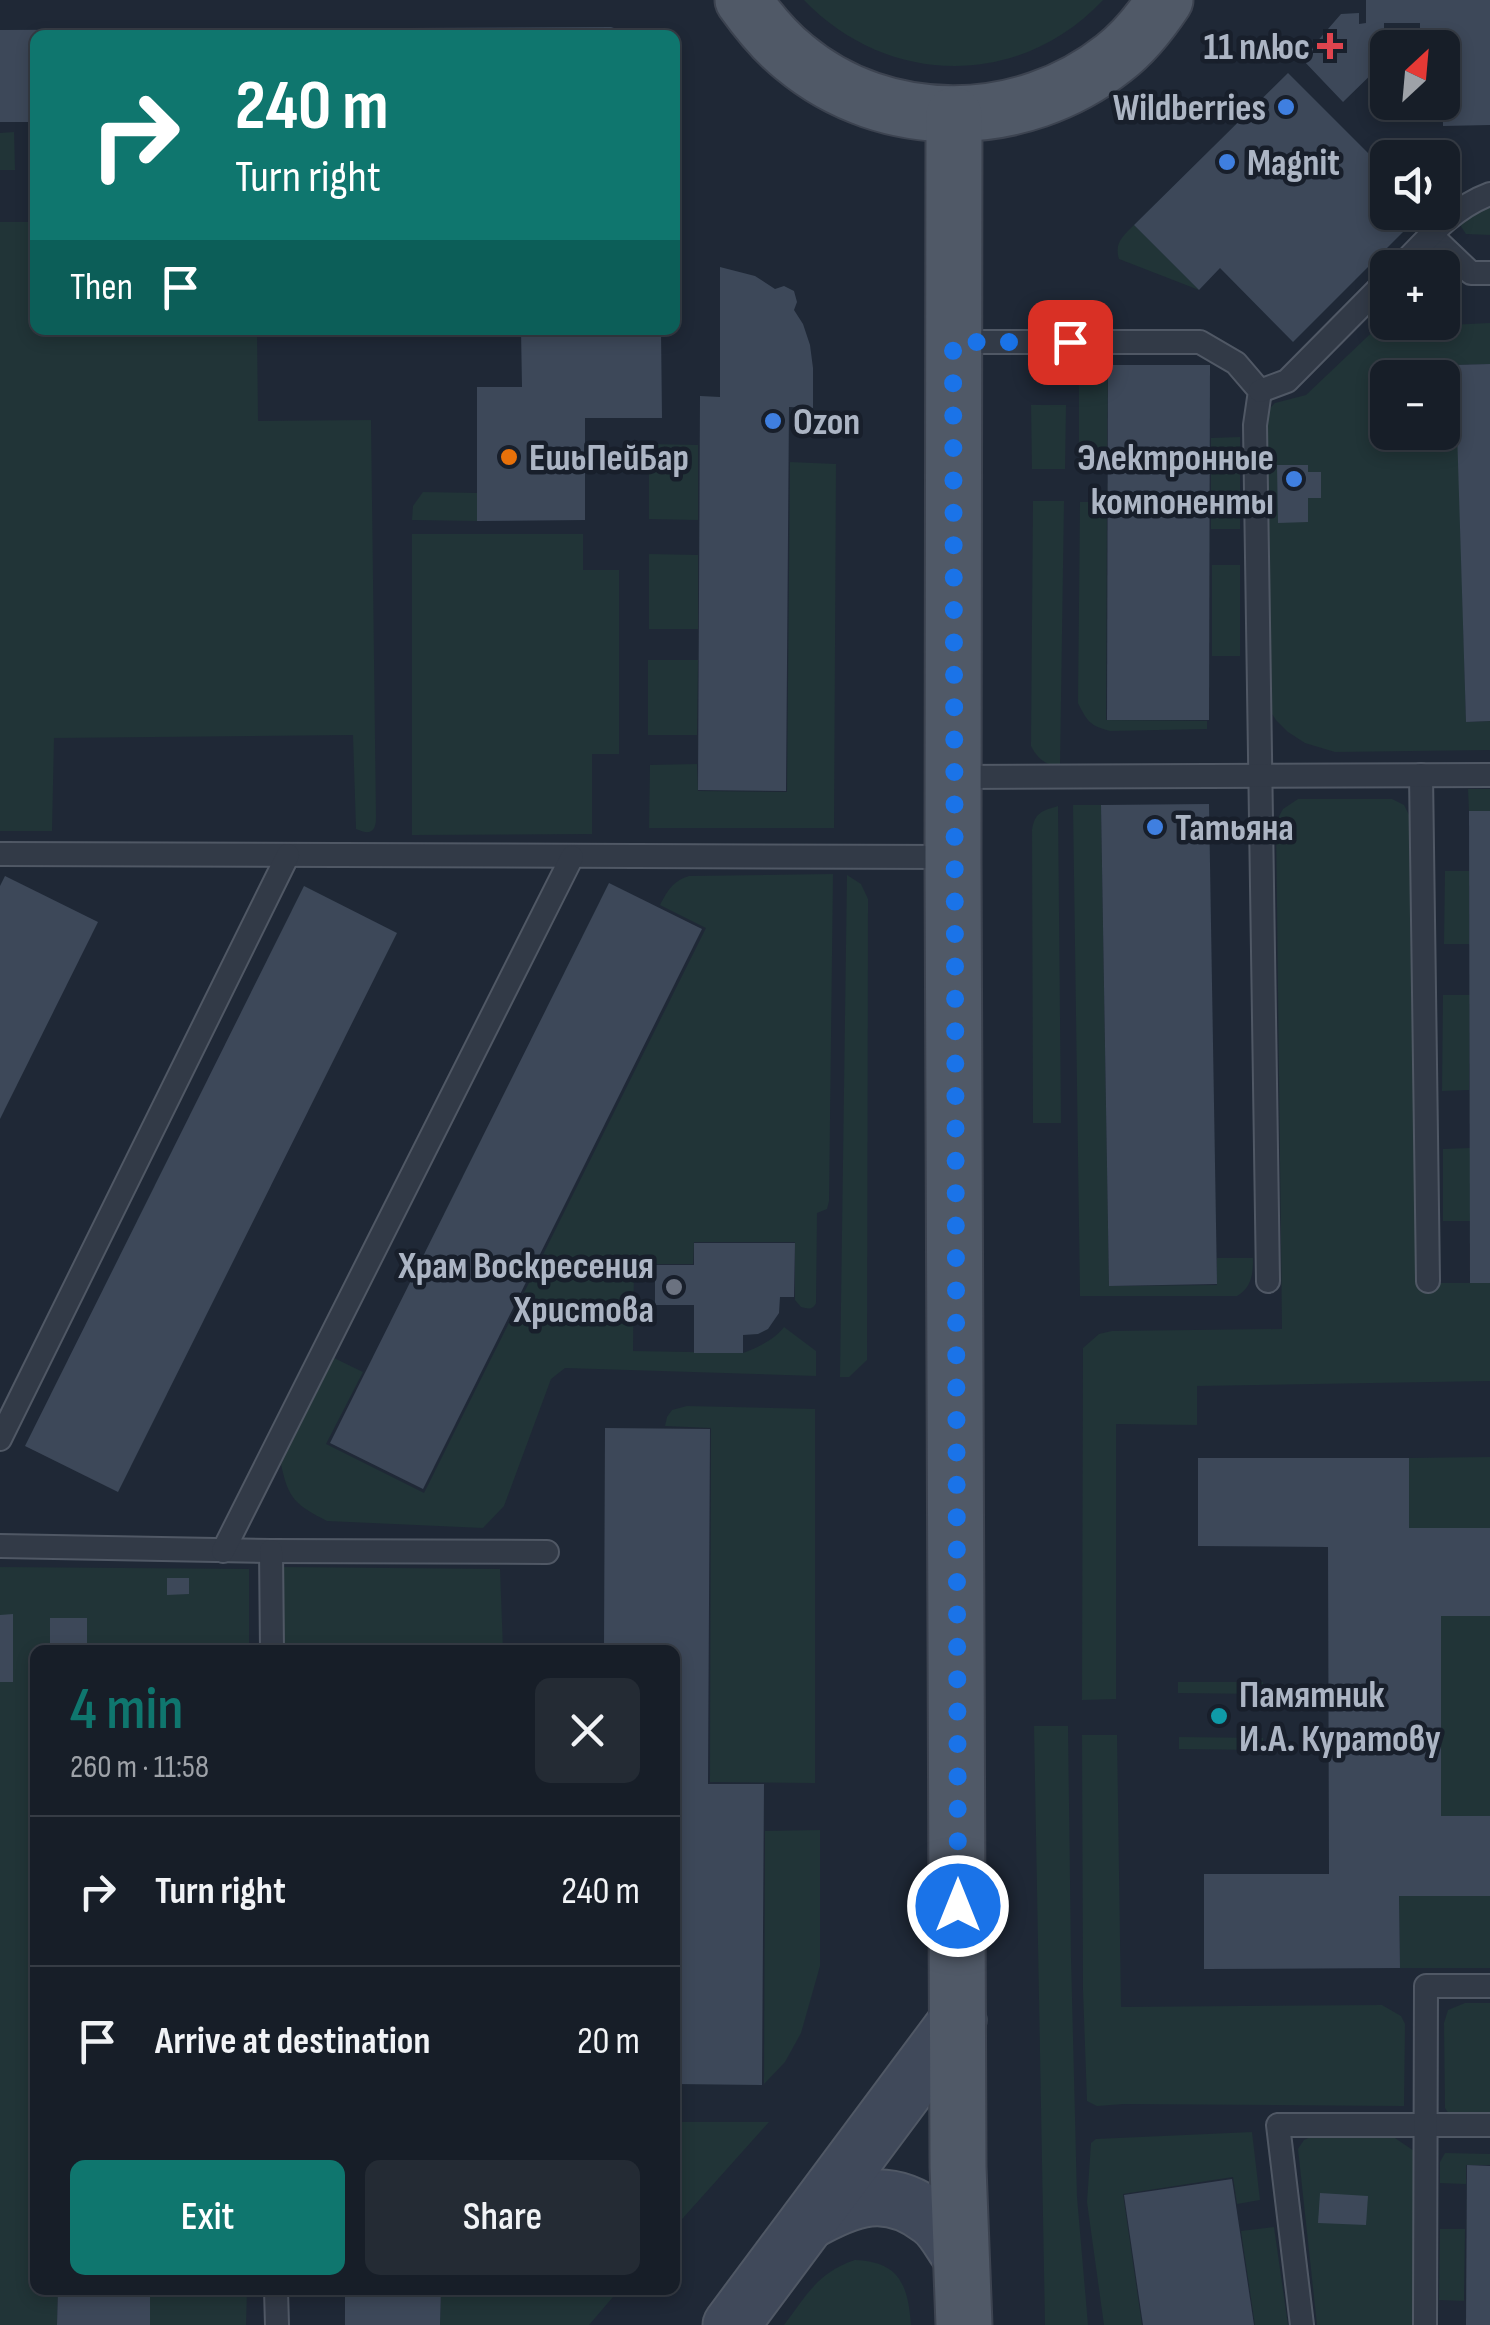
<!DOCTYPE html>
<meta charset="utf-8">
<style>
body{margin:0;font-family:"Sofia Sans Condensed",sans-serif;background:#242b34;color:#f1f3f6;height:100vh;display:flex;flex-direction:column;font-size:38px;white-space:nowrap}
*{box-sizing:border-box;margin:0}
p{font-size:32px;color:#9ea2a8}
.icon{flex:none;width:55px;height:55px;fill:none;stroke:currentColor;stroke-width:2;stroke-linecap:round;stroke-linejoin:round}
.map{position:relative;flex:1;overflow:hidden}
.drawer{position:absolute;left:30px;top:1645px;width:650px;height:650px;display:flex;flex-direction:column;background:#171e28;border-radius:15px;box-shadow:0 5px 15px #0003,0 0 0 2px #363c45}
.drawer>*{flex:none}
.hud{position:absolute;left:30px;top:30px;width:650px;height:305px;border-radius:15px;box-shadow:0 5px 15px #0003,0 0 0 2px #363c45;background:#0f766e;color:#fff;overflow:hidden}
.needle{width:65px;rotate:26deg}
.controls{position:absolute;left:1370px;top:30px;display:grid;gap:20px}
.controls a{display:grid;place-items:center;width:90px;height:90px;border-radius:15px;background:#171e28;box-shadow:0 5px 15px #0003,0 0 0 2px #363c45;font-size:50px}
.pin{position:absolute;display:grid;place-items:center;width:85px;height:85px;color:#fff;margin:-42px;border-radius:20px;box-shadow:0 5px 15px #0006}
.me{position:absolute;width:110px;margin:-55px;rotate:0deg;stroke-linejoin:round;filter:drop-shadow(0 0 8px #0008)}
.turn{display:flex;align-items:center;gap:35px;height:210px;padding:0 40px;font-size:45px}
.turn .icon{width:130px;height:130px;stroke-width:2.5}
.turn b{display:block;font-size:70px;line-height:85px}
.then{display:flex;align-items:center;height:95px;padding:0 40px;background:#0003;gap:20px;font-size:38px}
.round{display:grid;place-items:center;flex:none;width:105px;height:105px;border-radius:15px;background:#242b34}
.headline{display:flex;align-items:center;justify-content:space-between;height:170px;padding:0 40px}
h1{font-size:60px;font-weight:600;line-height:75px;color:#0f766e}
.primary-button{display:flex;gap:20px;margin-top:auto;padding:20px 40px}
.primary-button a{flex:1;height:115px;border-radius:15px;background:#0f766e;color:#fff;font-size:40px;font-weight:600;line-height:115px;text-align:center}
.primary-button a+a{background:#242b34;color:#f1f3f6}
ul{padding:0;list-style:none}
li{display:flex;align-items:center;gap:30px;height:150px;padding:0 40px;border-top:2px solid #363c45}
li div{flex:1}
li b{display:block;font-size:38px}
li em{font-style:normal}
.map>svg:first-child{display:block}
</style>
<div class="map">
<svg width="1490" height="2325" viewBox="0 0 1490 2325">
<rect width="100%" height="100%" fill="#1f2836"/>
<g fill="#213437" fill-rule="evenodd">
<path d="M804 0H1103C1020 89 887 87 804 0Z"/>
<polygon points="14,132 15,170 0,170 0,133"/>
<polygon points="1490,204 1490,235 1466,234 1460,225 1461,219"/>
<path d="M0 222H35V330H257L258 421 371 420 376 818C376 833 369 835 356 829L353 735 54 738 52 831H0Z"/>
<path d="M1134 225 1199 290 1119 259C1114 243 1123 236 1134 225Z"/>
<path d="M1387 318 1388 322H1442L1443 318 1450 325 1490 323V364L1456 365 1466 722 1490 721V750L1335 752 1305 743 1288 732 1276 720 1265 703 1263 415 1275 403 1306 395ZM1388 378H1442V432H1388Z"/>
<polygon points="1095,347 1108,347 1107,471 1079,471 1079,367 1082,355"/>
<polygon points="1031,405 1066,405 1065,469 1032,469"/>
<polygon points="1240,437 1240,529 1211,529 1211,438"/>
<polygon points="649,444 698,445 698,520 649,519"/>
<polygon points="790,462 836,464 834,828 649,828 650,765 697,764 698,791 787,792"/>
<polygon points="423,492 477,493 477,521 412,520 413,506"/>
<path d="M1033 501H1064L1060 766C1046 766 1037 758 1031 746Z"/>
<path d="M1080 502H1107L1106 720 1207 721V729L1110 731C1090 726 1087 721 1078 703Z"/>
<polygon points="412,534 583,534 583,570 619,570 619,754 592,754 592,834 412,835"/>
<polygon points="649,554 698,555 698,629 649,629"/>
<rect x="1212" y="565" width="28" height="91"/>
<polygon points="648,660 698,660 697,735 648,735"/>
<polygon points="1468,789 1490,789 1490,811 1469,811"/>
<polygon points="1298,799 1392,799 1404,805 1409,815 1416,1283 1490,1283 1490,1381 1197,1386 1197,1425 1116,1424 1116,1699 1082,1700 1083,1348 1099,1334 1112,1331 1282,1329 1276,822 1283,809"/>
<path d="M1073 805H1101L1109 1286 1217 1285V1258H1253C1253 1274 1252 1287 1237 1296H1080Z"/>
<path d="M1058 806 1061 1123H1033L1032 830C1035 812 1042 811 1058 806Z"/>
<polygon points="1445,871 1469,871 1469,944 1444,944"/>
<path d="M833 874 829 1201 827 1209 817 1213 816 1303C813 1310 808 1309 801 1307L795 1300V1242H694L693 1264H634L633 1351 743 1353C758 1347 774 1340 784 1327L816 1351V1376L565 1368 551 1379 504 1506 483 1528 327 1521C296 1505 288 1499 281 1464L334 1358 363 1372 326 1444 424 1493 706 928 660 905C668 890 673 881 689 876Z"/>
<polygon points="847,875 861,884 868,899 867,1360 849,1377 840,1377"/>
<polygon points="1443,995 1470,995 1469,1090 1442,1091"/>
<polygon points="1470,1148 1470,1221 1443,1221 1443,1149"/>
<polygon points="687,1406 815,1409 815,1783 710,1782 711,1428 665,1426 667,1417 672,1410"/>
<polygon points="1490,1457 1490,1528 1409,1528 1409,1458"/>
<polygon points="0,1567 249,1569 249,1650 35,1650 35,2290 58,2290 57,2325 0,2325"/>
<polygon points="279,1567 500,1569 503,1650 280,1650"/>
<rect x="1441" y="1616" width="49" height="200"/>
<polygon points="1178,1682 1263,1682 1262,1694 1178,1693"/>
<polygon points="1034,1726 1068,1726 1071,1958 1077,2197 1088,2325 1045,2325"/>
<polygon points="1082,1735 1117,1735 1121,2007 1382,2005 1401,2016 1405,2024 1404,2106 1123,2104 1097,2106 1087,2101 1083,1990"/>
<polygon points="1179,1737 1263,1738 1263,1750 1179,1749"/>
<polygon points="820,1830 820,1966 801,2033 785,2062 764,2084 765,1831"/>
<polygon points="1399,1896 1490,1896 1490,1968 1400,1968"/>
<polygon points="1465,2003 1490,2003 1490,2114 1449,2114 1445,2108 1444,2023 1448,2010"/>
<polygon points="675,2122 769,2122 675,2227"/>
<polygon points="1252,2132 1260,2200 1237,2204 1233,2177 1123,2194 1142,2325 1104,2325 1087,2202 1091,2143 1096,2139"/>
<polygon points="1313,2136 1392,2136 1414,2151 1413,2325 1317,2325 1298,2149 1304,2140"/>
<polygon points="1445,2153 1490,2154 1490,2165 1466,2165 1466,2184 1440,2183 1440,2162"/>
<polygon points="1274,2227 1288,2325 1255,2325 1241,2231"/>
<polygon points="1440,2229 1465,2229 1464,2301 1439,2300"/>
<path d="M855 2260C899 2262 908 2284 911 2325H784C807 2295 818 2272 855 2260Z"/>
<polygon points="150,2290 247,2290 246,2325 150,2325"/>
<polygon points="441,2290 619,2290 589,2325 440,2325"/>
</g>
<g fill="#3d4859">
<polygon points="1366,0 1490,0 1490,125 1443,126 1442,48 1420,48 1420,23 1384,23 1384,62 1343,102 1302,59 1341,14 1359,13 1359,24 1366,23"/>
<polygon points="611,27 635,35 35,35 35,122 0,122 0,30"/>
<polygon points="1288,73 1388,173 1388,212 1423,212 1293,342 1220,268 1199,290 1134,225"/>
<polygon points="720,267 755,276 775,289 784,286 794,291 797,302 794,310 803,324 810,345 813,368 813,408 789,407 786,791 698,790 700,396 720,397"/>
<polygon points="521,330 661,330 662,418 585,418 585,520 477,521 477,387 522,387"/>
<polygon points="1490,364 1490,721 1466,722 1455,365"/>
<polygon points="1108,365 1210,365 1209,720 1107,720"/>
<polygon points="1277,465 1308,465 1308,472 1321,472 1321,498 1308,498 1308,522 1278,523"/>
<polygon points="1209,804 1217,1284 1109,1286 1101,805"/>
<polygon points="1469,811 1490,811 1490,1283 1470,1283"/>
<polygon points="5,876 98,922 0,1119 0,886"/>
<polygon points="609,883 702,929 423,1489 330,1443"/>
<polygon points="304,886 397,933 118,1492 25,1446"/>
<polygon points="694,1243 795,1243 794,1297 780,1297 779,1313 768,1329 758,1334 743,1335 743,1353 694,1353 694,1305 655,1305 655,1265 694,1265"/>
<polygon points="605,1428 710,1429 708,1784 764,1784 762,2085 675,2084 675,1650 604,1650"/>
<polygon points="1198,1458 1409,1458 1409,1528 1490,1528 1490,1616 1441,1616 1441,1816 1490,1816 1490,1896 1399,1896 1400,1968 1204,1969 1204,1874 1329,1874 1328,1547 1198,1546"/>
<polygon points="167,1578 189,1578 189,1594 167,1595"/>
<polygon points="13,1614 13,1682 0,1682 0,1615"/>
<rect x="50" y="1618" width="37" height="32"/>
<polygon points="1467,2165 1490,2166 1490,2325 1466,2325"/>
<polygon points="1232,2179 1254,2325 1143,2325 1124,2195"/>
<polygon points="1320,2193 1368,2196 1366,2225 1318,2223"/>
<polygon points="58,2290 150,2290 150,2325 57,2325"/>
<polygon points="345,2290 441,2290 440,2325 345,2325"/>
</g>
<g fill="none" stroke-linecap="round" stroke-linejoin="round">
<g stroke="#505865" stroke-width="26">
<g id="lane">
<polyline points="1431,235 1471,273 1490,273"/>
<path d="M1399 268C1427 239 1452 208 1490 194"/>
<polyline points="953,342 1200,342 1236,363 1260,391 1255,425 1268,1281"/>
<polyline points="1260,391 1287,381 1388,279"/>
<polyline points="1421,775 1428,1281"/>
<polyline points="953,777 1490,775"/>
<polyline points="0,854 953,857"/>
<polyline points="0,1439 288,855"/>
<polyline points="0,1546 271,1551 547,1552"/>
<polyline points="223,1551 572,857"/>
<polyline points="271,1551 272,1650"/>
<polyline points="276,2290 277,2325"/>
<polyline points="1302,2325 1278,2125 1490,2125"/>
<polyline points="1425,2325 1426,1986 1490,1986"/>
</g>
</g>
<g stroke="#505865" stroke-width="59">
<g id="secondary">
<path d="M808 2222C851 2198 887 2184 931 2218 943 2226 951 2243 960 2255"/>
<polyline points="731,2325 958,2020"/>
</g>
</g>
<g stroke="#3c4350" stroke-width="59">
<g id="primary">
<path d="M743 0C758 21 774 41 794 57 886 134 1022 131 1114 58 1135 42 1151 21 1165 0"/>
<polyline points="954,115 953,857 958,2167 964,2325"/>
</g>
</g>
<use href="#lane" stroke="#323a47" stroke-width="22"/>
<use href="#secondary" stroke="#40495a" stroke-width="55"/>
<use href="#primary" stroke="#505967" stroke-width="55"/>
</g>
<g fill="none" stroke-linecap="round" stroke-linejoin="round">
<polyline stroke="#1a73e8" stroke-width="18" stroke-dasharray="0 32.4" points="958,1906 953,342 1070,342"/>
</g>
<path fill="#e0444e" stroke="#181f2b" stroke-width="4" d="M1325 31h10v10h10v10h-10v10h-10v-10h-10v-10h10z"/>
<g fill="#3f7fe0" stroke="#181f2b" stroke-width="4">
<circle cx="1286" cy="107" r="10"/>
<circle cx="1227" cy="162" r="10"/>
<circle cx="773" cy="421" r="10"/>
<circle cx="1294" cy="479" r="10"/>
<circle cx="1155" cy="827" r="10"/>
</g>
<circle fill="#e8710a" stroke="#181f2b" stroke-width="4" cx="509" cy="457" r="10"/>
<circle fill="#6b7280" stroke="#181f2b" stroke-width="4" cx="674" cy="1287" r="10"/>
<circle fill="#0f9aa8" stroke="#181f2b" stroke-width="4" cx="1219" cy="1716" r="10"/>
<g text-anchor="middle" stroke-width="9" stroke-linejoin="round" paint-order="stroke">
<g font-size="38" font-weight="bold" fill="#acb5c4" stroke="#181f2b" text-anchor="start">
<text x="1310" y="59" text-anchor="end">11 плюс</text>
<text x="1266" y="120" text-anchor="end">Wildberries</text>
<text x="1247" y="175">Magnit</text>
<text x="793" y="434">Ozon</text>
<text x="529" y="470">ЕшьПейБар</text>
<text x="1274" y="470" text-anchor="end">Электронные<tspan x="1274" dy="44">компоненты</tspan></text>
<text x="1175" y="840">Татьяна</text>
<text x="654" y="1278" text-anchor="end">Храм Воскресения<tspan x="654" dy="44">Христова</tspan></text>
<text x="1239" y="1707">Памятник<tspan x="1239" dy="44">И.А. Куратову</tspan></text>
</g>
</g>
</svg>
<div class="controls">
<a><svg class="needle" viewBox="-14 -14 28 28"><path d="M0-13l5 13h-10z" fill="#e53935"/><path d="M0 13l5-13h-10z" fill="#9ea2a8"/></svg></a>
<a><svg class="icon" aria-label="sound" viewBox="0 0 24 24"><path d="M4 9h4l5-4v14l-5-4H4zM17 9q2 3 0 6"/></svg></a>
<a>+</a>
<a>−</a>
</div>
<div class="pin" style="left:1070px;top:342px;background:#d93025"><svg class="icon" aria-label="arrive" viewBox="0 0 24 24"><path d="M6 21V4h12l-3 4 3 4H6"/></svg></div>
<svg class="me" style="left:958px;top:1906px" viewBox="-20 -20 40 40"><circle r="17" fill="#1a73e8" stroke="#fff" stroke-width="3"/><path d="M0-11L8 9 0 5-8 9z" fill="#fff"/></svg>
<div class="hud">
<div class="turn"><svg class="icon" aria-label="right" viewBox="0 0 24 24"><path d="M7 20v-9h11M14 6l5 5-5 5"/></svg><div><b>240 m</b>Turn right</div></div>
<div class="then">Then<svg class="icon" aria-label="arrive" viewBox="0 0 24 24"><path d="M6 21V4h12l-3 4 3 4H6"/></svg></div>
</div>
<section class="drawer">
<div class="headline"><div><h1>4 min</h1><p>260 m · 11:58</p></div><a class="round"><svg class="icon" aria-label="close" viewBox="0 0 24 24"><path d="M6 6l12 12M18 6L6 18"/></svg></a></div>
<ul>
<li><svg class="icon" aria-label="right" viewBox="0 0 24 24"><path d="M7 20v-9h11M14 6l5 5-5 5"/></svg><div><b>Turn right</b></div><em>240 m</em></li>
<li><svg class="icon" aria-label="arrive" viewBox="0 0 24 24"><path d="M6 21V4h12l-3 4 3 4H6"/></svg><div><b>Arrive at destination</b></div><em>20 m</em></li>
</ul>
<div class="primary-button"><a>Exit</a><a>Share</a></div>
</section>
</div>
